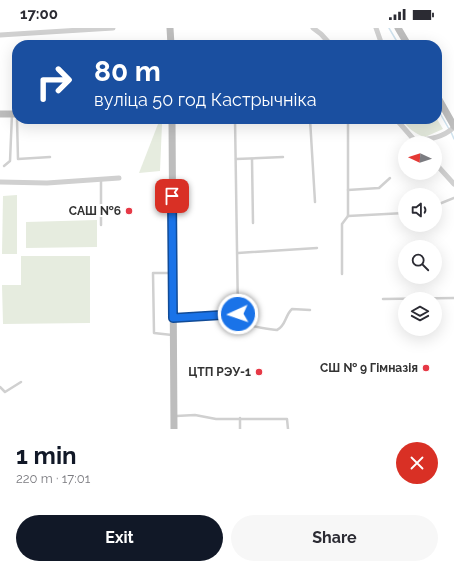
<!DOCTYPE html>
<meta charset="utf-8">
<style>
body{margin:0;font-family:Raleway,sans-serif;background:#f7f7f7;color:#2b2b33;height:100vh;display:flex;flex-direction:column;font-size:15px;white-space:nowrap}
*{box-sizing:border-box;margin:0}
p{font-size:13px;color:#7c7c81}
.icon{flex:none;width:22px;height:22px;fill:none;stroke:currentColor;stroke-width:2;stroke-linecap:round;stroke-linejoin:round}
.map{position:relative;height:401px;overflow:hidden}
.details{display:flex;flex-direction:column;background:#fff;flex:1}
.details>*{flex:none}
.banner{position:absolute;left:12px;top:12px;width:430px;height:84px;border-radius:16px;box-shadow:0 4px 16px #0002;background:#1a4fa0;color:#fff;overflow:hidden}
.needle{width:26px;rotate:273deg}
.fabs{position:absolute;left:398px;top:108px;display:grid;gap:8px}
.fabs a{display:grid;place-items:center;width:44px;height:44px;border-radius:50%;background:#fff;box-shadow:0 4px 16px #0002;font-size:20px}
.pin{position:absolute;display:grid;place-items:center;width:34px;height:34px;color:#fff;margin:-17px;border-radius:8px;box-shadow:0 2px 6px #0006}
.me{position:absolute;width:44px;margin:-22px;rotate:267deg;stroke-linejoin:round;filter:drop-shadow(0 0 3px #0008)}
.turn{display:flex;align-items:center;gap:14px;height:84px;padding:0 16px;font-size:18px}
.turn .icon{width:52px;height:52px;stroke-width:2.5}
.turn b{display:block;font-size:28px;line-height:34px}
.round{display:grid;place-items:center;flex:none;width:42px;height:42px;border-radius:21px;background:#f7f7f7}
.head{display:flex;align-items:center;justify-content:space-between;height:68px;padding:0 16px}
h1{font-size:24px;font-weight:700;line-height:30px;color:#111827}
.button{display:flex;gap:8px;margin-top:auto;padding:8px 16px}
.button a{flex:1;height:46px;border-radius:24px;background:#111827;color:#fff;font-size:16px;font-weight:700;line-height:46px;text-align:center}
.button a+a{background:#f7f7f7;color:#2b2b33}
.status{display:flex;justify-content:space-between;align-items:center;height:28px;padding:0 20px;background:#fff;direction:ltr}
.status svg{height:11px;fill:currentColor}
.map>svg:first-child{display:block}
</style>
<div class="status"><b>17:00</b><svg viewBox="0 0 49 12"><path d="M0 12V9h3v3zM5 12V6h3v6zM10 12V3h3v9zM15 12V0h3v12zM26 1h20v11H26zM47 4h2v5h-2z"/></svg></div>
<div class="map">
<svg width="454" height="401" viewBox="0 0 454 401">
<rect width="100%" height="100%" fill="#fff"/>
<g fill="#e6ecdf">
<path d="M401 91H437L443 101 425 109C414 106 408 99 401 91Z"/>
<polygon points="158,96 162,96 160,143 139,145"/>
<polygon points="17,167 17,226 2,226 3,168"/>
<polygon points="97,192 97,219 26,220 26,194"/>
<polygon points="21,228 90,228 90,295 3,296 2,257 21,257"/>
</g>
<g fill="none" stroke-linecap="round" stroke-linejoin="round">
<g stroke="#cfe2ee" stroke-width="1.5">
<polyline points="389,0 399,17"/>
<polyline points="437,80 449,101"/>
<polyline points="451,104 454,111"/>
</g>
<g stroke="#d0d0d0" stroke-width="2.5">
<polyline points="17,91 18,131 50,129"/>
<path d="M235 91 238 286C244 300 264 300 277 302 286 298 285 287 292 281L310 282"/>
<polyline points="310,91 315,174"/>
<polyline points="348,91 348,188 405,185"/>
<polyline points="236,131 283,129"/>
<polyline points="252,131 253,195"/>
<polyline points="4,138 10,133 12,86"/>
<polyline points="348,162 379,160 390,150"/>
<polyline points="435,177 439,176 454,170"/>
<polyline points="101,197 101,152"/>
<polyline points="238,225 317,220"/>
<polyline points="342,246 342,196 348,188"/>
<polyline points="383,271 454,270"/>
<polyline points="173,290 238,286"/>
<polyline points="172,307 154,305 153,245 172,245"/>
<polyline points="0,359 5,364 21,354"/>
<polyline points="176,388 195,387 216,391 287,391 288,401"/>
<polyline points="240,401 240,390"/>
</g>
<g stroke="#d0d0d0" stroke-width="5">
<polyline points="313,0 321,6 331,17"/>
<polyline points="376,0 382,17"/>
<polyline points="0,7 113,0"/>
<polyline points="396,91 416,114"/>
<path d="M414 112C428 112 443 110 454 99"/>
<polyline points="435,135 454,156"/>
<polyline points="0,154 47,155 119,150"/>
</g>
<g stroke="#bdbdbd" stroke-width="7">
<polyline points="170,0 171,17"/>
<polyline points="398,0 408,17"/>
<polyline points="437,68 454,98"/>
<polyline points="0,86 17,86"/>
<polyline points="172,91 174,401"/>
</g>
</g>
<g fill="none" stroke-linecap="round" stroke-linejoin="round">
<g stroke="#114b97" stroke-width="10">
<polyline id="route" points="172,168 173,290 238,286"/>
</g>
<use href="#route" stroke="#1a73e8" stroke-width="7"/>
</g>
<g fill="#e63946" stroke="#fff" stroke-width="1.5">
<circle cx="129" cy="183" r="4"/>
<circle cx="426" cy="340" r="4"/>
<circle cx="259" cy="344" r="4"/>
</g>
<g text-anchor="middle" stroke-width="4" stroke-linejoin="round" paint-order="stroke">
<g font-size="12" font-weight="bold" fill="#333" stroke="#fff" text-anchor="end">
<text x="121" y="187">САШ №6</text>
<text x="418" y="344">СШ № 9 Гімназія</text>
<text x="251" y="348">ЦТП РЭУ-1</text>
</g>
</g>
</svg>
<div class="fabs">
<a><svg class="needle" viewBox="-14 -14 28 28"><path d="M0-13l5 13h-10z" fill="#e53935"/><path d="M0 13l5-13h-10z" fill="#7c7c81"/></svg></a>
<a><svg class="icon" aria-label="sound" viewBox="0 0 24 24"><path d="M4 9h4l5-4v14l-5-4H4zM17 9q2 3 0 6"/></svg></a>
<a><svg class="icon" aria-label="search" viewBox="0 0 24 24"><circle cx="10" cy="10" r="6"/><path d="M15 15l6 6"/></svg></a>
<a><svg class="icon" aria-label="layers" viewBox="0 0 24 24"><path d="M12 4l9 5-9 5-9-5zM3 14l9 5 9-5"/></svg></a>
</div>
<div class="pin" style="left:172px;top:168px;background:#d93025"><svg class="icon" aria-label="arrive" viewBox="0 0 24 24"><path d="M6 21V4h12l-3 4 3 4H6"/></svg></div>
<svg class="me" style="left:238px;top:286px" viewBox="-20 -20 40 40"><circle r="17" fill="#1a73e8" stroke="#fff" stroke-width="3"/><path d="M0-11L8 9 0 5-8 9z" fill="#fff"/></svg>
<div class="banner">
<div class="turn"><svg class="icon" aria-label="right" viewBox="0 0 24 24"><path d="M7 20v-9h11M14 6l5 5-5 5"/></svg><div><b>80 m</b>вуліца 50 год Кастрычніка</div></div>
</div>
</div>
<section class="details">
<div class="head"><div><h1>1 min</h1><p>220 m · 17:01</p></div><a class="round" style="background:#d93025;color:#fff"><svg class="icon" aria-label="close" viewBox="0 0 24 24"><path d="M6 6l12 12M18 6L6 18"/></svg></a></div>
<div class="button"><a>Exit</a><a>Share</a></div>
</section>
